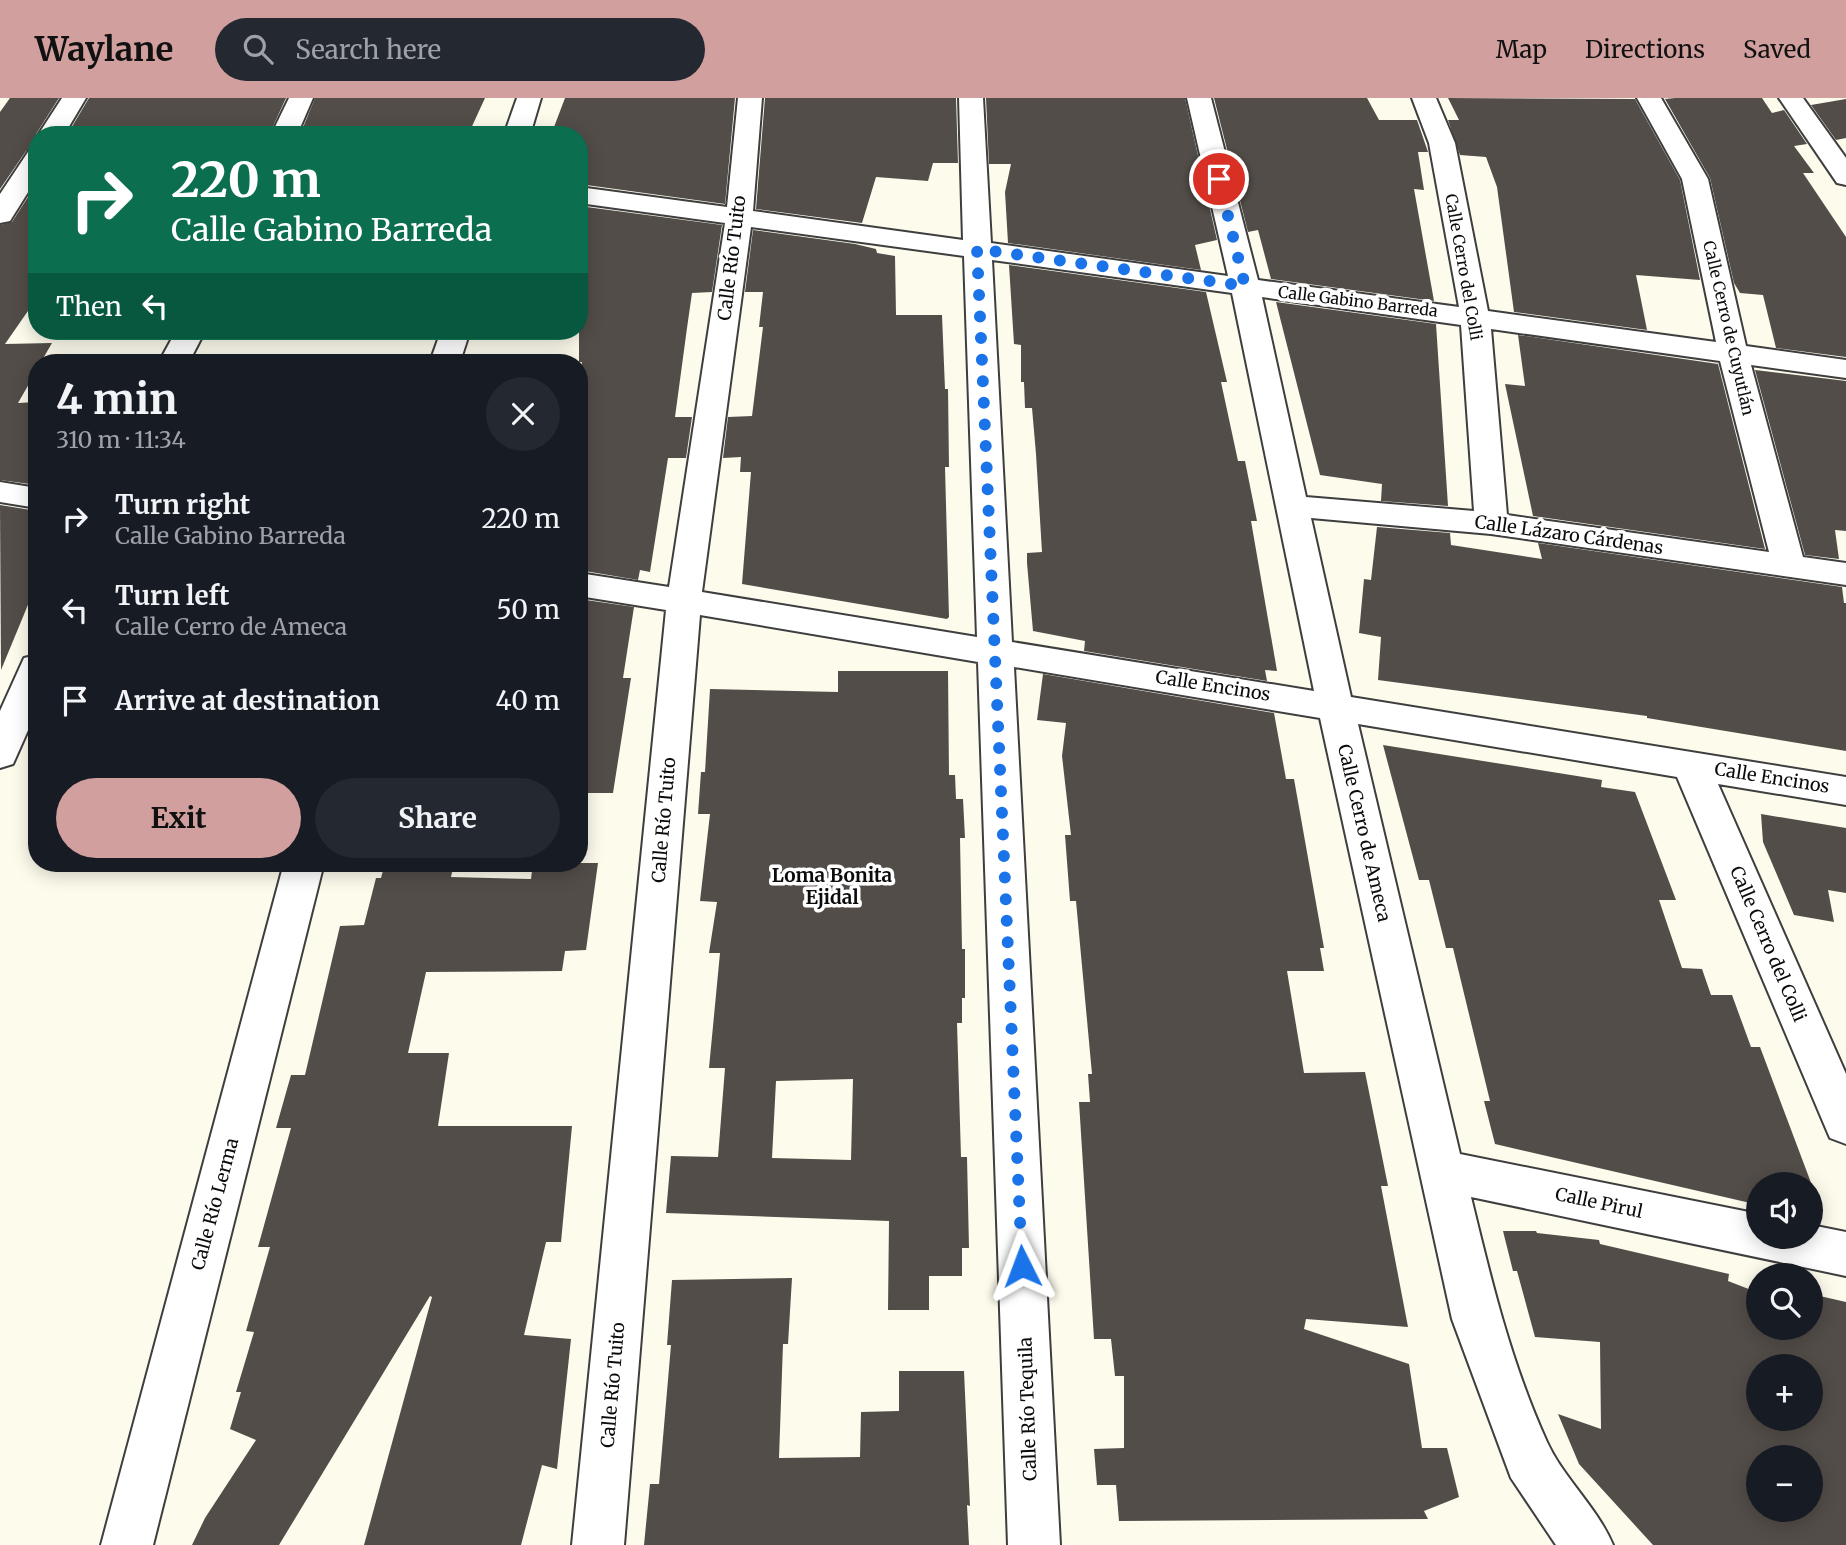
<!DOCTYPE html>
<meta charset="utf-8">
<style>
body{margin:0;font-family:Merriweather,serif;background:#242831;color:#f1f3f6;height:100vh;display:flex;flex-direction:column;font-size:26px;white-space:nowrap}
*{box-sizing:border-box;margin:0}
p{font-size:23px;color:#9ea1a6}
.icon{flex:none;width:38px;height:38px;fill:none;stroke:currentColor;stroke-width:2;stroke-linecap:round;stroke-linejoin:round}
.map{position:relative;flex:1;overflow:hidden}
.drawer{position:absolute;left:28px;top:256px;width:560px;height:518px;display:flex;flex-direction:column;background:#171b24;border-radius:28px;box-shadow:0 4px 18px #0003}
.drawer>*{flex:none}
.guide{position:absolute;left:28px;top:28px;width:560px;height:214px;border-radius:28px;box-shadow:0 4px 18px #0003;background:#0b6e4f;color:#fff;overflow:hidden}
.fabs{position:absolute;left:1746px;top:1074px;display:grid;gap:14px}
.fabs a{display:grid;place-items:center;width:77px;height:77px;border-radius:50%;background:#171b24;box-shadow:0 4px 18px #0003;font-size:35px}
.pin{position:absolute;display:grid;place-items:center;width:60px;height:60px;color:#fff;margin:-30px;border:4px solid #fff;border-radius:50%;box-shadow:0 2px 7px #0007}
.me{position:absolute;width:77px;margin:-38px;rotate:357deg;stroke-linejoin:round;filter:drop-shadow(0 0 5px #0008)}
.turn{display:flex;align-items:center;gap:24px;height:147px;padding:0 28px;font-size:32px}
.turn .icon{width:91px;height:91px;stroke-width:2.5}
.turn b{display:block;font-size:49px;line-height:60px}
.then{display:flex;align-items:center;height:66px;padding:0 28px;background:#0003;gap:14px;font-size:26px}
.round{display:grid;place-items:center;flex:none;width:74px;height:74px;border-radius:37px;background:#242831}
.head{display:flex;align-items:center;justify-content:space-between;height:119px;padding:0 28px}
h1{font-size:42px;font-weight:700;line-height:52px}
.cta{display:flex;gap:14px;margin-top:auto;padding:14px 28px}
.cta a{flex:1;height:80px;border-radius:42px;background:#d29f9f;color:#111;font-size:28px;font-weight:700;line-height:80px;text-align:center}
.cta a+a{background:#242831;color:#f1f3f6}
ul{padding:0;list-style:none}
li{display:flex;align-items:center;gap:21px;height:91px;padding:0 28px}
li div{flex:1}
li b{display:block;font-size:26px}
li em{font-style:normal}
header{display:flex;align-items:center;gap:42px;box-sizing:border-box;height:98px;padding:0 35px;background:#d29f9f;color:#111}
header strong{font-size:33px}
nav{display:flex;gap:38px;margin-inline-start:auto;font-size:24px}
.search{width:490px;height:63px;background:#242831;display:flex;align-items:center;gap:18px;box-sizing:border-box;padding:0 24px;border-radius:38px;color:#9ea1a6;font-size:26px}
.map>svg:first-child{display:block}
</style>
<header>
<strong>Waylane</strong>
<div class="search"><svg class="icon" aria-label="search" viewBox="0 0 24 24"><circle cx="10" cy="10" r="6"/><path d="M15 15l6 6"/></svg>Search here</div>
<nav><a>Map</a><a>Directions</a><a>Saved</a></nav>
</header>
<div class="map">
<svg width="1846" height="1447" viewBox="0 0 1846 1447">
<rect width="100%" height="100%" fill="#fdfbec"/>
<g fill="#534d49" fill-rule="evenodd">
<polygon points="10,0 59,0 36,36 37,49 26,53 0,91 0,14"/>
<polygon points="89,0 286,0 269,37 67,37"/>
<polygon points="315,0 485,0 468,37 300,37"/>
<polygon points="565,0 735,0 725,106 579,86 579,37 551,37"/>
<polygon points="765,0 956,0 958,65 933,65 928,83 876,79 862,125 756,111"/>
<polygon points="986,0 1185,0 1217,142 1195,147 1201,172 1008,145 1005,94 1011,66 989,66"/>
<polygon points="1214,0 1367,0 1379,22 1417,22 1428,54 1418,54 1424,92 1414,91 1434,203 1271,181 1258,132 1248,134"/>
<polygon points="1448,0 1635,1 1680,82 1700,182 1636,177 1647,232 1514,214 1497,89 1486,59 1460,57 1448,22 1459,22"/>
<polygon points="1675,0 1762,0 1772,15 1784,12 1807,46 1794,48 1814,75 1803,75 1846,139 1846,259 1776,250 1763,197 1740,195 1734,185 1710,80 1665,1"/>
<polygon points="1846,1 1846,40 1836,42 1811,7"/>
<polygon points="37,85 37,200 5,246 52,245 41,264 37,264 37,272 18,305 37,304 37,387 0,382 0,127 12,124"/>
<polygon points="579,108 722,127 712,194 692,195 687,230 675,319 692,319 686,360 668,360 650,474 640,472 638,482 579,472 579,280 582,264 579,264"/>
<polygon points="753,132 855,146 876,151 877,155 895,158 896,217 942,217 945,291 948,291 949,369 945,369 949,519 947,521 742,486 751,374 740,374 741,359 723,360 728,319 752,318 763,229 759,229 763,194 745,194"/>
<polygon points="1009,167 1206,194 1227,284 1221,284 1238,363 1245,363 1257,423 1251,423 1277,573 1265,572 1267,583 1084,553 1085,543 1033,533 1027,465 1027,455 1042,454 1036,356 1032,310 1025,310 1024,284 1021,284 1021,247 1014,246"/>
<polygon points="1276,204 1436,226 1448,408 1381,403 1382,386 1320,377"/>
<polygon points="1518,237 1718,266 1765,451 1533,418 1505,286 1525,288"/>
<polygon points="1755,272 1846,283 1846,433 1835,432 1839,461 1805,457"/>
<polygon points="0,407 37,413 37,485 1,572"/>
<polygon points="1377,429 1450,435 1451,447 1542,461 1538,445 1842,489 1844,505 1846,505 1846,653 1647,620 1647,618 1378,582 1381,539 1359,535 1364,481 1371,482"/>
<polygon points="579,501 634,509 623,580 631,580 613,695 579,695"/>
<path d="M838 573H948L949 677H955L956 701H963L965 740H960L962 851H965V900H962V925H957L961 1059H967L969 1150H962V1178H929V1212H888L889 1123 666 1115 671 1058 718 1059 725 970H709L720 855H709L717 804 700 803 710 716H698L701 674H705L710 591 838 594ZM853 981 851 1062 772 1060 776 983Z"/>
<polygon points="1043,576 1274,615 1286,681 1294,681 1324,850 1320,850 1324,873 1287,873 1304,975 1365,974 1388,1088 1381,1088 1408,1229 1306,1221 1304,1231 1409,1266 1422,1350 1447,1350 1459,1399 1424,1413 1428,1421 1119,1423 1116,1387 1097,1387 1094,1351 1124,1350 1124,1278 1115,1278 1111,1241 1094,1241 1079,1004 1090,1004 1088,976 1092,976 1076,803 1070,803 1065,737 1071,737 1062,658 1066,625 1037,622"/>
<polygon points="1383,647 1602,682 1601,689 1635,694 1676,802 1659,802 1682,870 1702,871 1711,897 1732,897 1751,949 1760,949 1816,1098 1811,1105 1811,1087 1759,1087 1759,1107 1495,1046 1484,1003 1490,1003 1453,850 1446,850 1429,782 1419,782"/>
<polygon points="1761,716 1846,730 1846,795 1828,792 1834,824 1794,817 1763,744"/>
<polygon points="385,765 454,765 451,779 531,781 533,765 598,765 586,852 565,853 562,873 426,874 408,955 449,955 438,1028 572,1028 561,1144 546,1144 524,1237 571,1241 557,1371 542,1367 521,1447 364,1447 432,1199 430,1198 279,1447 192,1447 205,1420 256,1342 230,1331 241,1294 236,1294 254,1234 246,1233 270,1149 258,1149 291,1030 276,1030 291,977 305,977 340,828 364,827 376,780 381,780"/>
<path d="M1503 1133H1536L1537 1135 1599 1142 1600 1146 1729 1176 1728 1183 1759 1195V1230H1811V1196L1846 1204V1447H1653L1579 1366 1558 1316 1601 1331 1600 1244 1535 1239 1517 1173H1513ZM1759 1269H1811V1321H1759ZM1759 1360H1811V1412H1759Z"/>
<polygon points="792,1180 788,1246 783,1246 779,1360 860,1359 861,1314 899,1313 899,1273 964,1273 970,1408 967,1407 969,1447 644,1447 650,1386 659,1386 671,1247 667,1247 672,1182"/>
</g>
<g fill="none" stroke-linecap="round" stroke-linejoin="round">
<g stroke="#3e3e3e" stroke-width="4">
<g id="minor">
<polygon points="62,0 86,0 64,37 38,37"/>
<polygon points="289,0 313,0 297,37 271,37"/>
<polygon points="517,0 541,0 530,37 504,37"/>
<path d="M738 0H762L753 113 963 142 959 0H983L991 145 1228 178 1187 0H1211L1258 182 1459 209 1429 45 1412 0H1436L1455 45 1488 213 1716 244 1682 81 1637 0H1661L1708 81 1746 248 1846 262V280L1751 267 1803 459 1846 465V487L1491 436 1311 420 1351 599 1846 679V707L1718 686 1846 976V1046L1830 1040 1824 1026 1677 679 1358 626 1460 1056 1759 1116V1139H1811V1127L1846 1134V1178L1471 1099C1491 1182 1511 1265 1547 1344 1564 1381 1597 1409 1613 1447H1556L1511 1380 1452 1221 1320 620 1014 569 1060 1447H1008L978 564 700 517 624 1447H572L666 512 579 498V475L669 489 725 125 579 105V89L727 109ZM751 129 964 158 977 539 702 494ZM992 162 1232 195 1314 593 1012 544ZM1262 199 1461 227 1474 413 1306 399ZM1491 231 1720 263 1769 454 1507 417Z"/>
<polygon points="1779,0 1803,0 1846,60 1846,87 1837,85"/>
<polygon points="37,51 37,80 10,123 0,125 0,96 28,54"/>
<polygon points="176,233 205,233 189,264 159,264"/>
<polygon points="441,233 470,233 460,264 430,264"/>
<polygon points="0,384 37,390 37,410 0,404"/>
<polygon points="37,557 37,612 13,666 0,670 0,613 24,560"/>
<polygon points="284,765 324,765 153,1447 101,1447"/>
</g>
</g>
<use href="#minor" fill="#fff" fill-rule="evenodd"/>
</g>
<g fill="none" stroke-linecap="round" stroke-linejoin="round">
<polyline stroke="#1a73e8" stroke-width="12" stroke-dasharray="0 21.6" points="1022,1168 977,151 1245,188 1219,81"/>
</g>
<g text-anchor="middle" stroke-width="7" stroke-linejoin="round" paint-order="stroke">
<g font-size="16" fill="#0b0b0b" stroke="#fff">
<text transform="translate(1464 169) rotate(80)" y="6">Calle Cerro del Colli</text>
<text transform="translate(1358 203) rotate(7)" y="6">Calle Gabino Barreda</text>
<text transform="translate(1729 230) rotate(77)" y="6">Calle Cerro de Cuyutlán</text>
</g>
<g font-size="18" fill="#0b0b0b" stroke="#fff">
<text transform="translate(732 160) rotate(-83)" y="6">Calle Río Tuito</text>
<text transform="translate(1569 437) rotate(8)" y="6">Calle Lázaro Cárdenas</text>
<text transform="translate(1213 588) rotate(9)" y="6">Calle Encinos</text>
<text transform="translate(1772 680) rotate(9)" y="6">Calle Encinos</text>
<text transform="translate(664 722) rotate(-85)" y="6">Calle Río Tuito</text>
<text transform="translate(1364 735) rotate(77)" y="6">Calle Cerro de Ameca</text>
<text transform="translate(1768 846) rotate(67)" y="6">Calle Cerro del Colli</text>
<text transform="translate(1599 1105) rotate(12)" y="6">Calle Pirul</text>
<text transform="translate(215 1106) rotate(-75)" y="6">Calle Río Lerma</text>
<text transform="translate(613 1287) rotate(-85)" y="6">Calle Río Tuito</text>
<text transform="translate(1028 1311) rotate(-92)" y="6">Calle Río Tequila</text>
</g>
<g font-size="19" font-weight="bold" fill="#0b0b0b" stroke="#fff">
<text x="832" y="784">Loma Bonita<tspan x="832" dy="22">Ejidal</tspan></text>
</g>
</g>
</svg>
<div class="fabs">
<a><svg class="icon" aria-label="sound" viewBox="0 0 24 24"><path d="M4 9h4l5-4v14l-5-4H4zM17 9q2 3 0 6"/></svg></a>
<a><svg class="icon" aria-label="search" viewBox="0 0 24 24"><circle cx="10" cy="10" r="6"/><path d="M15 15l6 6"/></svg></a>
<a>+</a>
<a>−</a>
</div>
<div class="pin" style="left:1219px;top:81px;background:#d93025"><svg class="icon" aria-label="arrive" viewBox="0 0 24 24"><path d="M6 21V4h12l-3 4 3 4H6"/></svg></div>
<svg class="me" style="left:1022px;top:1168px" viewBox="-20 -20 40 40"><path d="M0-17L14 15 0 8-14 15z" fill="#1a73e8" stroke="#fff" stroke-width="4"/></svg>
<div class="guide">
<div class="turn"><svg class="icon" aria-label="right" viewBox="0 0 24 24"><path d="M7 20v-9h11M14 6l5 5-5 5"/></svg><div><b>220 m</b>Calle Gabino Barreda</div></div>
<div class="then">Then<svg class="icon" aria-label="left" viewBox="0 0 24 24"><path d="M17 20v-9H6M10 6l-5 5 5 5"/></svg></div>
</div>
<section class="drawer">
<div class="head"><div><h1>4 min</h1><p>310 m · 11:34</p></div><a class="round"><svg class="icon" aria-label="close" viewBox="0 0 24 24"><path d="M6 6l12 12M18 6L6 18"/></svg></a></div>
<ul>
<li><svg class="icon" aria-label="right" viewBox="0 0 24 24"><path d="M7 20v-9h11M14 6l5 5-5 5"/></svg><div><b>Turn right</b><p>Calle Gabino Barreda</p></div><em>220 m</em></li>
<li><svg class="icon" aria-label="left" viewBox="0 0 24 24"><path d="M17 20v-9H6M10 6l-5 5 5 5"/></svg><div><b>Turn left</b><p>Calle Cerro de Ameca</p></div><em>50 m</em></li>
<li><svg class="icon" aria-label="arrive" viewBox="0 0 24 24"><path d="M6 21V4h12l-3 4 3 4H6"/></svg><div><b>Arrive at destination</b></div><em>40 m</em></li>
</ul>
<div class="cta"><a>Exit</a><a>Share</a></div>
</section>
</div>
